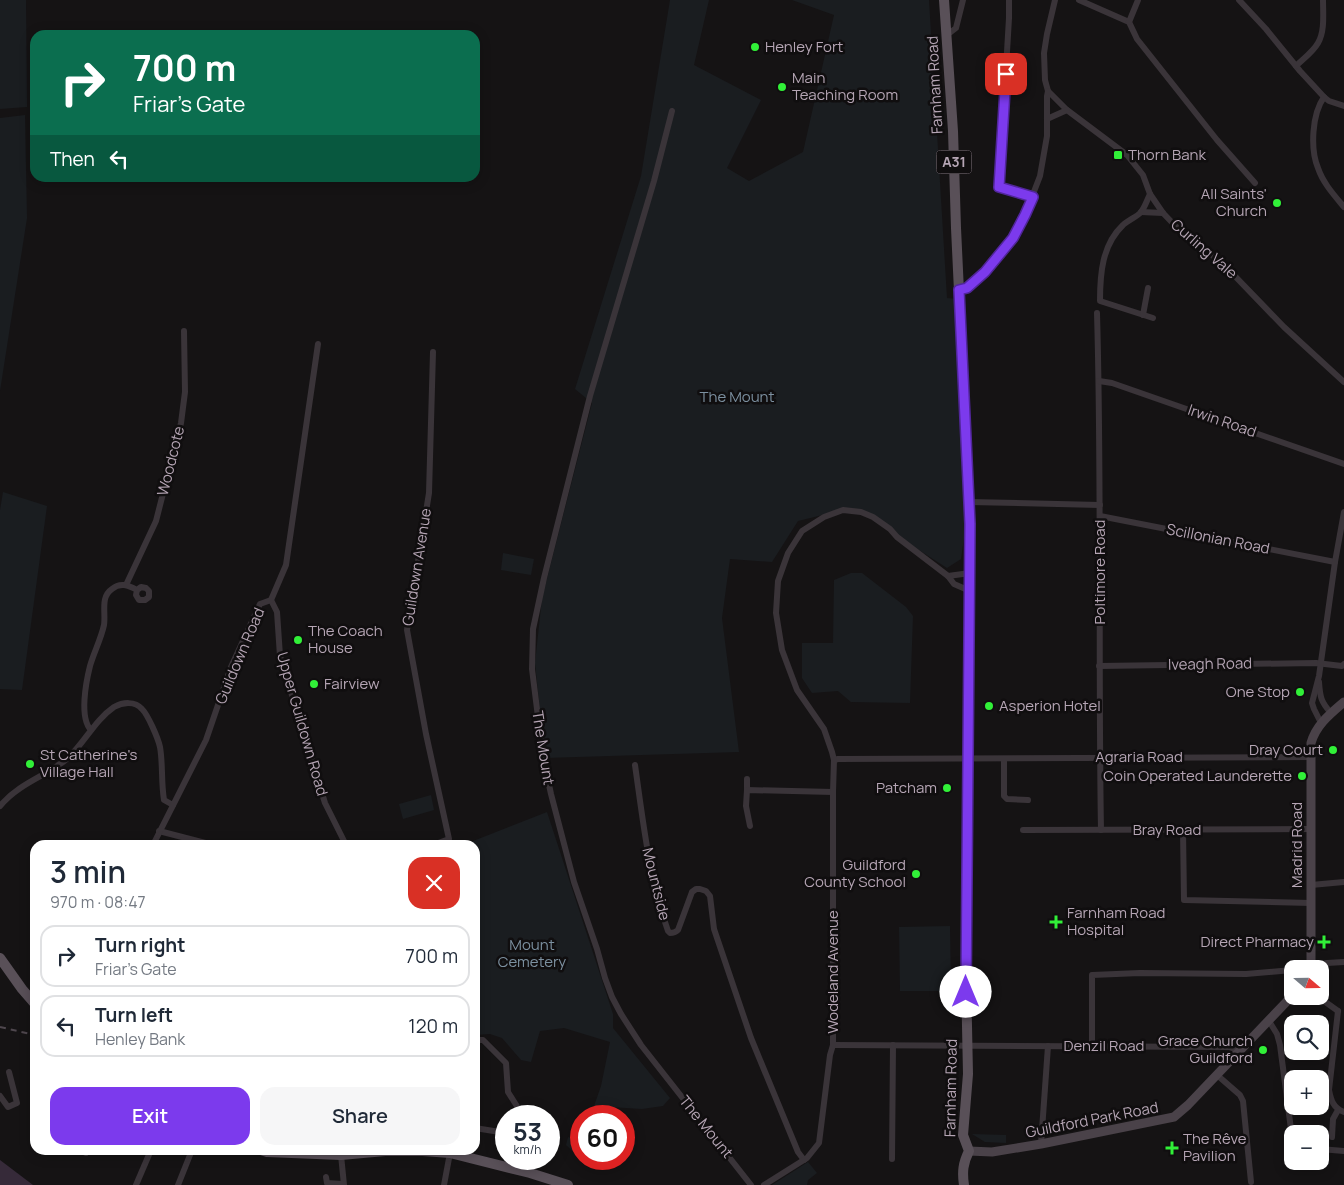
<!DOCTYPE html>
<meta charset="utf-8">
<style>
body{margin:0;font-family:Manrope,sans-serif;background:#f6f6f7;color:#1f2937;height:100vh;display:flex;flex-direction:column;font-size:19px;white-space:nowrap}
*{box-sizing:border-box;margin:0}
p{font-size:16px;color:#747a83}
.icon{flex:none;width:28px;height:28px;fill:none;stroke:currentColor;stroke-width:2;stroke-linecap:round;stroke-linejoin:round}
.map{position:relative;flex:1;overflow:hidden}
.drawer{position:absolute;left:30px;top:840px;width:450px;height:315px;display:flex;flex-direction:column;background:#fff;border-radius:15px;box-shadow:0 2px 12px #0003}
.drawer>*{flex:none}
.guide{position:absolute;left:30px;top:30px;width:450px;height:152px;border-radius:15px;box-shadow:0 2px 12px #0003;background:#0b6e4f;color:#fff;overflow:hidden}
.needle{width:32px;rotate:110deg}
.tools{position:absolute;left:1284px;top:960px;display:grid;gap:10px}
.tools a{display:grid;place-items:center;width:45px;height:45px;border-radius:10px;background:#fff;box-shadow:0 2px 12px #0003;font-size:25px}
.speed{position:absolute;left:495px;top:1105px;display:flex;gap:10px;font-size:25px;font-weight:700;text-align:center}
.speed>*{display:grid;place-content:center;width:65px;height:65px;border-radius:50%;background:#fff;box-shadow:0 2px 12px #0003;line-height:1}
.speed small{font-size:12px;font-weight:400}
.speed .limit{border:8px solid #d22;background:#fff;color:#111}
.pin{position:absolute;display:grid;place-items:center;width:42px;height:42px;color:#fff;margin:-21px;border-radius:10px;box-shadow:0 2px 8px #0006}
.me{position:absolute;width:55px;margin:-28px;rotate:0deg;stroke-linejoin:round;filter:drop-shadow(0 0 4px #0008)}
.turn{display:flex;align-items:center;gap:18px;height:105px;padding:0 20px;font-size:22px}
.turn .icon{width:65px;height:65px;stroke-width:2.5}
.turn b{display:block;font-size:35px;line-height:42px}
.then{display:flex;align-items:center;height:48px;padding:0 20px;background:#0003;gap:10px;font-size:19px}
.round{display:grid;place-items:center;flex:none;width:52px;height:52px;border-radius:15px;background:#f6f6f7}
.headline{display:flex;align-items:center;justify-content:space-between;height:85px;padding:0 20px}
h1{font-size:30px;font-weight:600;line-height:38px}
.primary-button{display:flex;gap:10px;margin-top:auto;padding:10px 20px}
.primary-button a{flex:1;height:58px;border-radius:15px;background:#7c3aed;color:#fff;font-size:20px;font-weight:600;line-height:58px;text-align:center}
.primary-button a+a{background:#f6f6f7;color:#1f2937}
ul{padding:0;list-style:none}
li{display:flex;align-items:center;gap:15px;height:62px;margin:0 10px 8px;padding:0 10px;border:2px solid #e0e1e3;border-radius:15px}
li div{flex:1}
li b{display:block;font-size:19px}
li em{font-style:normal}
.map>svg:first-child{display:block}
</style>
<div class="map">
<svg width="1344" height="1185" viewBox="0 0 1344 1185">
<rect width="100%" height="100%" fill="#151314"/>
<g fill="#1a1d20">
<polygon points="0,0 26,0 27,107 0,109"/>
<polygon points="670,0 709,0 694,65 761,100 727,168 749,181 803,152 834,15 792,0 929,0 947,298 958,299 966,524 961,559 947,568 897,536 873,517 843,510 798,521 772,562 730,559 722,618 739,752 545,758 535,663 542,598 592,403 575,389 641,176"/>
<polygon points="25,115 27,218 0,391 0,118"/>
<polygon points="3,492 47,506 22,690 0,689 0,510"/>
<polygon points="503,553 534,559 531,575 501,570"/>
<polygon points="851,573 862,573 906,607 913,616 910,703 851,702 838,691 812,693 802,678 802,643 833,643 834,580"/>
<polygon points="431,795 434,810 403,819 399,804"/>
<polygon points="547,812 613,1014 613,1028 670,1098 663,1106 642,1109 594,1106 601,1086 610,1042 564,1028 540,1031 531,1062 521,1060 502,1038 490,1034 475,1035 475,845 463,845"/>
<polygon points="950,926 951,991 900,991 899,927"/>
<polygon points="972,1134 1006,1135 1006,1143 985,1142"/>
<polygon points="568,1137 575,1140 581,1139 581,1159 592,1159 587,1165 566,1145"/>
<polygon points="808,1162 817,1173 808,1180 807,1185 772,1185"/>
</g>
<polygon fill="#362a39" points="0,1160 33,1185 0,1185"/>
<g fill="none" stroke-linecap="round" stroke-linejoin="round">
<g stroke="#3a3439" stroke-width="6">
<polyline points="1009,0 1009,18 999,187 1033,197"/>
<polyline points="1055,0 1047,34 1044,53 1045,80 1048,91 1067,110 1127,155 1143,175 1150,194 1163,213 1184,235 1211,254 1230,271 1284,327 1344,382"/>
<polyline points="1079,0 1129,22 1137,39 1217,140 1255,183"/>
<polyline points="1239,0 1266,29 1300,71 1324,97 1329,101 1344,106"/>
<polyline points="1129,22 1138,0"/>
<polyline points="947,35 956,28 963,0"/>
<path d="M1296 66C1303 59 1313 52 1318 43 1325 31 1323 14 1323 0"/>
<path d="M1324 97C1312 114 1310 149 1318 168 1323 183 1334 195 1344 207"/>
<polyline points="672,111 654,181 590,396 544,578 533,629 532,669 543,757 551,794 574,882 597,949 605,978 612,997 621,1014 641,1045 751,1185"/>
<polyline points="1047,119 1067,110"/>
<path d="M1150 194C1147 200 1145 207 1141 212 1137 217 1128 220 1123 225 1102 245 1100 274 1100 301L1153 318"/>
<polyline points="1141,212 1163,213"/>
<polyline points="959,290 967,288 985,272 1013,238 1025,215 1040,176 1047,136 1047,96 1048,91"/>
<path d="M1097 313C1102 485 1098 658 1101 830"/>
<polyline points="1143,315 1148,288"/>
<polyline points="433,352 429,493 407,630 426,734 449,839 433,845"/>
<polyline points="1099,381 1112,383 1344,464"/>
<polyline points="969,502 1100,505"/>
<polyline points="1100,516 1335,562"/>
<polyline points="948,576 970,573"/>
<polyline points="126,585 156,521 181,423 185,392 184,331"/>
<polyline points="271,600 277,612 280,656 305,738 325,803 346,845"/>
<polyline points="1099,666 1316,663 1342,666 1344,664"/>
<path d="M1319 682C1320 697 1321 702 1331 713"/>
<polyline points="1321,723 1314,709 1312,703 1319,676 1335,562 1344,512"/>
<path d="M91 730C79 718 86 682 90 666 94 652 101 639 104 625 106 613 100 597 112 589 120 582 128 585 137 590L136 595 139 600H145L149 597V591L146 588 141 587 137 590"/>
<polyline points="1004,759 1004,796 1007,799 1028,800"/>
<polyline points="834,760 838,759 1310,757"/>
<path d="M635 765C643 821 649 878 668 931L670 933C673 933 675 933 678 930L692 892 696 889H700L706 891 710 896 714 929 751 1038 798 1152 804 1160"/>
<polyline points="747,790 747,779"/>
<path d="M0 806C14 789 34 780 53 769 58 765 64 762 68 758 85 742 95 720 114 707 123 702 135 701 142 709 148 715 158 738 160 747 163 764 161 782 164 800L173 805"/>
<polyline points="750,826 746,806 747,790 833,792"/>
<polyline points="1023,830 1311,829"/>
<polyline points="1183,830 1184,900 1311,903"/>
<polyline points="159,831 213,845"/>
<polyline points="153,845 206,740 231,667 260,604 271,600 286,565 318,344"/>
<polyline points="1311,885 1344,882"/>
<polyline points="1311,967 1327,963 1344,962"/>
<polyline points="1317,996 1338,1011"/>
<path d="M1338 1011 1329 1090C1331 1100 1333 1108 1344 1112"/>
<polyline points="1269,1021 1277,1034 1280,1045 1292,1137"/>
<polyline points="475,1040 483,1040 506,1063 508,1092 520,1111 518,1116"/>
<polyline points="833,1045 1229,1047 1238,1052"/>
<polyline points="1092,1046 1092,975 1140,973 1246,974 1292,970"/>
<polyline points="1217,1075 1240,1095 1243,1101 1251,1182"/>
<polyline points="0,1096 8,1107 17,1103 9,1072"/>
<polyline points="475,1128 506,1133"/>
<polyline points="1332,1137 1333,1119 1338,1110"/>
<polyline points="1041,1144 1048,1046"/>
<polyline points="1320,1149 1344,1151"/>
<polyline points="79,1150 86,1153"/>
<polyline points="341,1155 344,1185"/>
<polyline points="892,1159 893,1045"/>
<polyline points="326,1177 327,1183 343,1184"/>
<polyline points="136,1185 151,1150"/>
<polyline points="178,1185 192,1150"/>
<polyline points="444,1185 450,1153"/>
<polyline points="764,1185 807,1158 819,1143 830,1055 833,1045 833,792 834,760 832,752 824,729 797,690 782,650 776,613 778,581 788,553 802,531 824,517 843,510 861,512 873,517 890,529 897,537 948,576 954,584 970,591"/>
</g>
<g stroke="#4a4249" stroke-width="9">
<path d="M1311 969V743C1316 725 1330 714 1344 702"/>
<polyline points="969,1151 992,1152 1041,1144 1174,1117 1188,1105 1292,996"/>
</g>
<g stroke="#595058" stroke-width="10">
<path d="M944 0 953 131 956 228 970 524 966 978 968 1074 963 1135 969 1151C963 1163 962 1172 964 1185"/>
<polyline points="0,958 22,989 35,1004"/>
<polyline points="261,1150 267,1152 341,1155 385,1151 423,1151 450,1153 530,1173 568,1185"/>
</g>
<polyline stroke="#4f474e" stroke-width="2" stroke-dasharray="6 5" stroke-linecap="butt" points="0,1027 35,1035"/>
</g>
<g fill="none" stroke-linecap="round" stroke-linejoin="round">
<g stroke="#51269a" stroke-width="12">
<polyline id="route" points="966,992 970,524 959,290 967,288 985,272 1013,238 1025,215 1033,197 999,187 1006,74"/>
</g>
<use href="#route" stroke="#7c3aed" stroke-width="9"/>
</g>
<g fill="#31f038" stroke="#100e0f" stroke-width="2">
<circle cx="755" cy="47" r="5"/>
<circle cx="782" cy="87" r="5"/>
<rect x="1113" y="150" width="10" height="10" rx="2.5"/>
<circle cx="1277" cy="203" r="5"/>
<circle cx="298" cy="640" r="5"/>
<circle cx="314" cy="684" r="5"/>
<circle cx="1300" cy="692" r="5"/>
<circle cx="989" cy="706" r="5"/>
<circle cx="1333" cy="750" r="5"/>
<circle cx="30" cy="764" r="5"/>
<circle cx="1302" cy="776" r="5"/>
<circle cx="947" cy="788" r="5"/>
<circle cx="916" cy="874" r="5"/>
<path d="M1053.5 914.5h5v5h5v5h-5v5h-5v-5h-5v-5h5z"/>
<path d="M1321.5 934.5h5v5h5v5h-5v5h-5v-5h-5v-5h5z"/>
<circle cx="1263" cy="1050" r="5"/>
<path d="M1169.5 1140.5h5v5h5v5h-5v5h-5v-5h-5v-5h5z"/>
</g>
<g text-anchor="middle" stroke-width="5" stroke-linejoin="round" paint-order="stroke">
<rect fill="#100e0f" stroke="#847882" stroke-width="1" x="936.5" y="150.5" width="35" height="23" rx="4"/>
<g font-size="14" font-weight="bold" fill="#b5a5b4">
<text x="954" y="167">A31</text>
</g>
<g font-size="15" fill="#b5a5b4" stroke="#100e0f" text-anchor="start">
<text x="765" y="52">Henley Fort</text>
<text x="792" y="83">Main<tspan x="792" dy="17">Teaching Room</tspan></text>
<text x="1128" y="160">Thorn Bank</text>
<text x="1267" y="199" text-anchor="end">All Saints'<tspan x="1267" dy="17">Church</tspan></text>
<text x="308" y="636">The Coach<tspan x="308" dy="17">House</tspan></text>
<text x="324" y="689">Fairview</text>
<text x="1290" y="697" text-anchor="end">One Stop</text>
<text x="999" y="711">Asperion Hotel</text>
<text x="1323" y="755" text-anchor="end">Dray Court</text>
<text x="40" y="760">St Catherine's<tspan x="40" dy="17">Village Hall</tspan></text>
<text x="1292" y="781" text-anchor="end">Coin Operated Launderette</text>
<text x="937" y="793" text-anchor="end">Patcham</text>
<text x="906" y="870" text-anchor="end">Guildford<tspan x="906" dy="17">County School</tspan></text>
<text x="1067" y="918">Farnham Road<tspan x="1067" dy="17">Hospital</tspan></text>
<text x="1314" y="947" text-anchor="end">Direct Pharmacy</text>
<text x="1253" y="1046" text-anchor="end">Grace Church<tspan x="1253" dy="17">Guildford</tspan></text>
<text x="1183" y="1144">The Rêve<tspan x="1183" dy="17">Pavilion</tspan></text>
</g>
<g font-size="15" fill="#b5a5b4" stroke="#100e0f">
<text transform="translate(935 85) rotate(-93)" y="5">Farnham Road</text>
<text transform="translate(1204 249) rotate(41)" y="5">Curling Vale</text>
<text transform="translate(1222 421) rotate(19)" y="5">Irwin Road</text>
<text transform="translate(171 461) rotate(-76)" y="5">Woodcote</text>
<text transform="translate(1218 539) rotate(11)" y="5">Scillonian Road</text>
<text transform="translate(417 567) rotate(-81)" y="5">Guildown Avenue</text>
<text transform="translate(1100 572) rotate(-90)" y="5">Poltimore Road</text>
<text transform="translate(240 656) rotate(-67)" y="5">Guildown Road</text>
<text transform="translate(1210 664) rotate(-1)" y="5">Iveagh Road</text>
<text transform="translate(302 724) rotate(74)" y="5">Upper Guildown Road</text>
<text transform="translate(543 748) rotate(81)" y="5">The Mount</text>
<text x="1139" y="762">Agraria Road</text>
<text x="1167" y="835">Bray Road</text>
<text transform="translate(1297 845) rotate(-90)" y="5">Madrid Road</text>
<text transform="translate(656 884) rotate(76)" y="5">Mountside</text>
<text transform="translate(833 972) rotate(-90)" y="5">Wodeland Avenue</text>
<text x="1104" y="1051">Denzil Road</text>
<text transform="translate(951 1088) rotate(-89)" y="5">Farnham Road</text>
<text transform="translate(1092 1120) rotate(-11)" y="5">Guildford Park Road</text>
<text transform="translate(706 1127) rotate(51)" y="5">The Mount</text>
</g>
<g font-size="15" fill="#7c90a0" stroke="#100e0f">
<text x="737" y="402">The Mount</text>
<text x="532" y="950">Mount<tspan x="532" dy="17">Cemetery</tspan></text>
</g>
</g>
</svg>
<div class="tools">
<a><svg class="needle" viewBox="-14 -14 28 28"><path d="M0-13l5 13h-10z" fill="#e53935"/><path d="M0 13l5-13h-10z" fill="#747a83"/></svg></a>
<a><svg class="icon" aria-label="search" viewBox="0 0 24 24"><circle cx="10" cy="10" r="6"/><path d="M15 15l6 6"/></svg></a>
<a>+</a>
<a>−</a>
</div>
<div class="speed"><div>53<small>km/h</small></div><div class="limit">60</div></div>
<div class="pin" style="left:1006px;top:74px;background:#d93025"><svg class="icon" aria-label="arrive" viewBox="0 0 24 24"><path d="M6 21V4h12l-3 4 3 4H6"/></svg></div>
<svg class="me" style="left:966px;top:992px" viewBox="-20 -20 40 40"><circle r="19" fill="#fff"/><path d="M0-13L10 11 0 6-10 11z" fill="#7c3aed"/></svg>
<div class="guide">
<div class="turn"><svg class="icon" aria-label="right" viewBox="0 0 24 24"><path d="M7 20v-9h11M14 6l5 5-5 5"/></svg><div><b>700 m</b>Friar's Gate</div></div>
<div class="then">Then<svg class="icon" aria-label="left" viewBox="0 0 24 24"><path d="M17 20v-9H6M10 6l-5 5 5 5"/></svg></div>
</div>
<section class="drawer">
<div class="headline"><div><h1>3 min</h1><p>970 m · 08:47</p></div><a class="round" style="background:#d93025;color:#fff"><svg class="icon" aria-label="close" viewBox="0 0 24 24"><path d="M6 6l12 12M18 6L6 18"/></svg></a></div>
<ul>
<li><svg class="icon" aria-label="right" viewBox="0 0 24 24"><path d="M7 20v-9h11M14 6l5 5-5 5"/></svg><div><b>Turn right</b><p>Friar's Gate</p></div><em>700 m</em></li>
<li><svg class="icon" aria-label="left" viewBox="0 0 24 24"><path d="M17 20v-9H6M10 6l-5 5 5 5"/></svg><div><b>Turn left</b><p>Henley Bank</p></div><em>120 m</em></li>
</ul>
<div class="primary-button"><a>Exit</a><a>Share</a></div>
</section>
</div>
